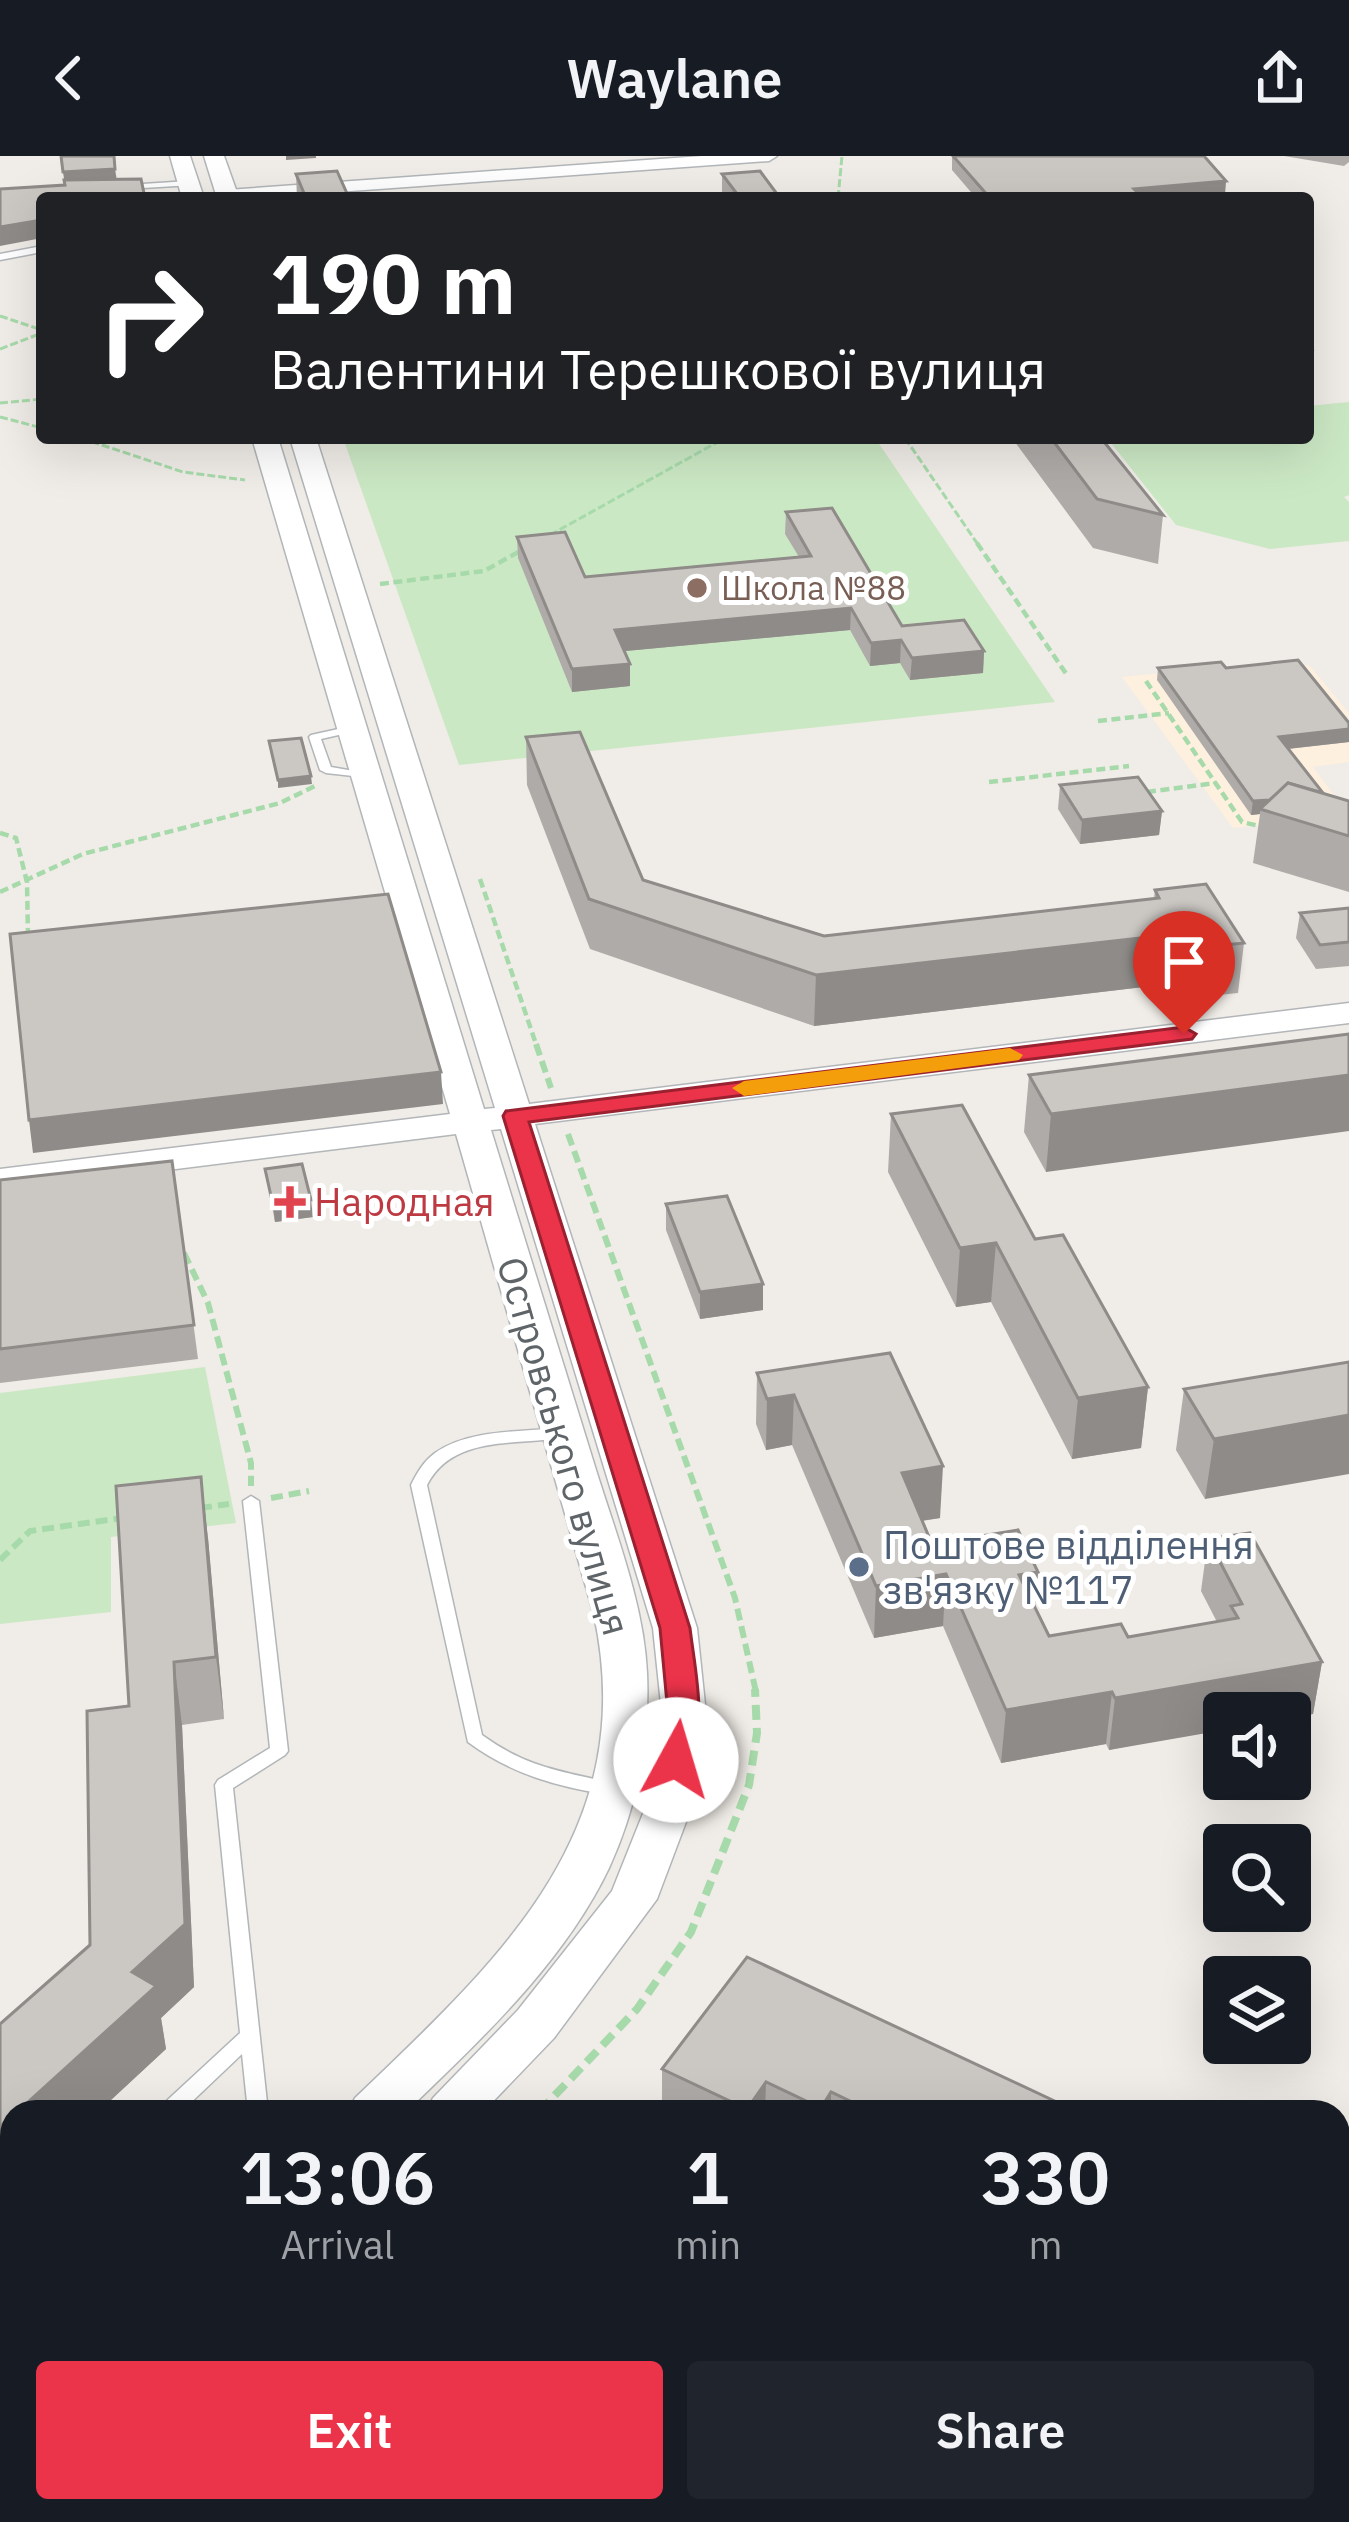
<!DOCTYPE html>
<meta charset="utf-8">
<style>
body{margin:0;font-family:"IBM Plex Sans",sans-serif;background:#20242c;color:#f1f3f6;height:100vh;display:flex;flex-direction:column;font-size:45px;white-space:nowrap}
*{box-sizing:border-box;margin:0}
p{font-size:39px;color:#9ea1a6}
.icon{flex:none;width:66px;height:66px;fill:none;stroke:currentColor;stroke-width:2;stroke-linecap:round;stroke-linejoin:round}
.map{position:relative;flex:1;overflow:hidden}
.sheet{position:absolute;left:0px;top:1944px;width:1350px;height:423px;display:flex;flex-direction:column;background:#171b24;border-radius:36px 36px 0 0;box-shadow:0 12px 48px #0002}
.sheet>*{flex:none}
.guide{position:absolute;left:36px;top:36px;width:1278px;height:252px;border-radius:12px;box-shadow:0 12px 48px #0002;background:#202124;color:#fff;overflow:hidden}
.fabs{position:absolute;left:1203px;top:1536px;display:grid;gap:24px}
.fabs a{display:grid;place-items:center;width:108px;height:108px;border-radius:12px;background:#171b24;box-shadow:0 12px 48px #0002;font-size:60px}
.pin{position:absolute;display:grid;place-items:center;width:102px;height:102px;color:#fff;margin:-123px -51px;border-radius:50% 50% 50% 0;rotate:-45deg;box-shadow:0 0 12px #0007}
.pin .icon{rotate:45deg}
.me{position:absolute;width:132px;margin:-66px;rotate:6deg;stroke-linejoin:round;filter:drop-shadow(0 0 9px #0008)}
.turn{display:flex;align-items:center;gap:42px;height:252px;padding:0 36px;font-size:54px}
.turn .icon{width:156px;height:156px;stroke-width:2.5}
.turn b{display:block;font-size:84px;line-height:102px}
.eta{display:flex;justify-content:space-evenly;align-items:center;height:204px;text-align:center}
.eta b{font-size:72px;font-weight:600;line-height:84px}
.button{display:flex;gap:24px;margin-top:auto;padding:24px 36px}
.button a{flex:1;height:138px;border-radius:12px;background:#eb334a;color:#fff;font-size:48px;font-weight:600;line-height:138px;text-align:center}
.button a+a{background:#20242c;color:#f1f3f6}
header{display:flex;justify-content:space-between;align-items:center;height:156px;padding:0 36px;background:#171b24;font-size:54px;font-weight:600}
.map>svg:first-child{display:block}
</style>
<header><svg class="icon" aria-label="back" viewBox="0 0 24 24"><path d="M15 5l-7 7 7 7"/></svg>Waylane<svg class="icon" aria-label="share" viewBox="0 0 24 24"><path d="M12 15V3M7 8l5-5 5 5M5 13v7h14v-7"/></svg></header>
<div class="map">
<svg width="1349" height="2366" viewBox="0 0 1349 2366">
<rect width="100%" height="100%" fill="#f0ece7"/>
<polygon fill="#fef0de" points="1309,509 1349,557 1349,606 1313,611 1349,659 1233,672 1122,521 1221,511 1227,518"/>
<g fill="#cbe8c4">
<polygon points="1349,246 1349,339 1344,341 1349,346 1349,385 1270,393 1176,369 1107,282 1308,282 1308,250"/>
<polygon points="343,282 875,282 1055,546 459,609"/>
<polygon points="205,1211 236,1367 111,1381 111,1456 0,1468 0,1237"/>
<polygon points="1349,2094 1349,2366 1062,2366 1059,2355 1338,2355 1338,2096"/>
</g>
<g fill="none" stroke-linecap="round" stroke-linejoin="round">
<g stroke="#b2b6b9" stroke-width="3">
<g id="service">
<polygon points="189,25 192,25 192,29 127,33 123,31 127,29"/>
<polygon points="42,90 42,96 0,104 0,98"/>
<polygon points="352,570 358,573 356,575 321,583 331,611 371,618 371,622 326,617 320,614 309,581 311,579"/>
<path d="M561 1272 567 1273 569 1277 567 1281C518 1290 453 1278 427 1329L482 1579C529 1613 563 1615 616 1628L619 1633 616 1638 610 1639C558 1631 511 1618 468 1586L411 1329C417 1317 423 1306 435 1297 469 1273 521 1276 561 1272Z"/>
<polygon points="251,1340 259,1345 288,1595 285,1599 233,1632 268,1956 248,1956 242,1898 181,1956 158,1956 161,1950 240,1877 215,1629 218,1624 270,1592 243,1345"/>
<polygon points="12,2094 12,2116 0,2123 0,2101"/>
</g>
</g>
<g stroke="#b2b6b9" stroke-width="3">
<polygon id="minor" points="702,0 777,0 769,5 254,42 219,39 227,34"/>
</g>
<g stroke="#b2b6b9" stroke-width="3">
<g id="tertiary">
<polygon points="170,0 190,0 204,42 182,42"/>
<polygon points="204,0 224,0 239,42 217,42"/>
<path d="M252 282H278L484 953 495 952 290 282H316L529 948 1349 847V867L535 968 697 1472 706 1558 692 1650 657 1743 554 1882 483 1956H426L433 1942 518 1854 612 1735 646 1650 662 1558 653 1472 501 973 491 974C526 1087 561 1201 596 1314 616 1378 644 1449 647 1517 650 1584 637 1651 609 1712 563 1808 481 1883 406 1956H348L355 1942C498 1805 641 1677 594 1459L456 978 0 1035V1013L450 958Z"/>
<polygon points="12,2282 12,2340 0,2344 0,2286"/>
<polygon points="22,2355 86,2355 80,2366 17,2366"/>
</g>
</g>
<g stroke="#a7daaa" stroke-width="3" stroke-dasharray="8 3" stroke-linecap="butt">
<polyline points="838,42 842,0"/>
<polyline points="0,160 42,174"/>
<polyline points="1308,190 1314,196"/>
<polyline points="0,193 42,177"/>
<polyline points="0,247 42,243"/>
<polyline points="0,261 42,272"/>
<polyline points="81,282 183,316 245,324"/>
<polyline points="905,282 979,390"/>
<polyline points="550,379 725,282"/>
</g>
<g stroke="#a7daaa" stroke-width="4.5" stroke-dasharray="9 4.5" stroke-linecap="butt">
<polyline points="977,387 1067,519"/>
<polyline points="380,428 484,415 522,394"/>
<polyline points="1146,525 1242,666 1264,671"/>
<polyline points="1098,565 1169,557"/>
<polyline points="989,626 1129,610"/>
<polyline points="1147,636 1216,627"/>
<polyline points="0,677 16,682 27,726 28,781"/>
<polyline points="480,723 537,891"/>
<polyline points="0,736 83,698 280,647 317,629"/>
</g>
<g stroke="#a7daaa" stroke-width="6" stroke-dasharray="12 6" stroke-linecap="butt">
<polyline points="536,888 551,932"/>
<polyline points="568,978 735,1442 756,1536"/>
<polyline points="184,1097 208,1147 251,1307 251,1330"/>
<polyline points="271,1342 309,1335"/>
<polyline points="200,1352 229,1348"/>
<polyline points="0,1404 30,1375 122,1362"/>
</g>
<g stroke="#a7daaa" stroke-width="8" stroke-dasharray="15 8" stroke-linecap="butt">
<polyline points="539,1956 637,1853 691,1776 749,1629 757,1577 755,1533"/>
<polyline points="1338,2139 1349,2137"/>
<polyline points="1271,2355 1276,2366"/>
<polyline points="149,2366 160,2355"/>
</g>
<use href="#service" fill="#fff" fill-rule="evenodd"/>
<use href="#minor" fill="#fff" fill-rule="evenodd"/>
<use href="#tertiary" fill="#fff" fill-rule="evenodd"/>
</g>
<g fill="#afaba8">
<polygon points="952,0 1225,40 1202,42 976,42 952,14"/>
<polygon points="1284,0 1349,0 1349,6 1344,10"/>
<polygon points="296,18 349,42 297,42"/>
<polygon points="722,18 780,42 722,42"/>
<polygon points="1012,282 1101,282 1163,359 1158,408 1093,392"/>
<polygon points="786,356 902,470 984,495 983,517 910,524 900,507 870,510 850,474 625,495 630,530 572,536 518,402 517,381 585,421 799,401 785,378"/>
<polygon points="1158,512 1226,512 1349,567 1349,586 1288,593 1323,637 1349,645 1349,736 1253,707 1260,658 1251,659 1157,524"/>
<polygon points="526,581 643,724 824,780 1154,742 1155,734 1244,787 1238,837 1161,845 1152,830 814,870 590,793 527,629"/>
<polygon points="1060,629 1162,655 1159,679 1080,688 1058,653"/>
<polygon points="1349,752 1349,810 1316,813 1296,782 1300,757"/>
<polygon points="1349,878 1046,1016 1024,976 1029,919"/>
<polygon points="891,958 1035,1083 1148,1231 1141,1292 1072,1303 991,1146 956,1151 888,1016"/>
<polygon points="172,1005 198,1203 0,1227 0,1024"/>
<polygon points="265,1013 313,1061 275,1066"/>
<polygon points="666,1048 763,1154 700,1163 666,1074"/>
<polygon points="890,1197 940,1362 922,1365 932,1388 1038,1416 1035,1451 1049,1480 1128,1481 1217,1466 1201,1435 1208,1383 1322,1506 1313,1558 1290,1562 1290,1557 1109,1594 1106,1588 1001,1607 943,1470 874,1482 792,1289 766,1294 756,1268 757,1217"/>
<polygon points="1349,1206 1205,1343 1176,1294 1184,1233"/>
<polygon points="208,1382 224,1563 182,1569 194,1831 161,1862 166,1893 98,1956 12,1956 90,1789"/>
<polygon points="662,1913 1078,1956 662,1956"/>
<polygon points="334,2355 522,2355 514,2366 354,2366"/>
<polygon points="562,2355 888,2355 908,2366 582,2366"/>
</g>
<g fill="#8e8b88">
<polygon points="286,0 316,0 316,2 286,4"/>
<polygon points="115,13 117,25 65,29 63,16"/>
<polygon points="1226,25 1225,40 1202,42 1134,42 1134,33"/>
<polygon points="42,64 42,82 0,90 0,71"/>
<polygon points="851,452 850,474 615,496 615,474"/>
<polygon points="901,484 900,507 870,510 871,487"/>
<polygon points="984,495 983,517 910,524 912,502"/>
<polygon points="630,508 630,530 572,536 572,513"/>
<polygon points="1349,573 1349,586 1277,594 1279,581"/>
<polygon points="311,620 312,628 278,632 278,624"/>
<polygon points="1323,638 1260,653 1260,658 1251,659 1253,645"/>
<polygon points="1162,655 1159,679 1080,688 1082,664"/>
<polygon points="1157,780 1152,830 814,870 816,819"/>
<polygon points="441,916 443,948 33,997 29,964"/>
<polygon points="1349,919 1349,975 1046,1016 1051,958"/>
<polygon points="311,1044 313,1061 275,1066 273,1049"/>
<polygon points="996,1087 991,1146 956,1151 960,1092"/>
<polygon points="763,1128 763,1154 700,1163 700,1136"/>
<polygon points="1148,1231 1141,1292 1072,1303 1078,1242"/>
<polygon points="794,1239 792,1289 766,1294 767,1243"/>
<polygon points="1349,1259 1349,1318 1205,1343 1214,1283"/>
<polygon points="943,1310 940,1362 899,1368 902,1317"/>
<polygon points="201,1321 208,1382 224,1563 216,1501"/>
<polygon points="1038,1416 1033,1468 1019,1419"/>
<polygon points="946,1418 943,1470 874,1482 876,1430"/>
<polygon points="174,1506 182,1569 194,1831 161,1862 166,1893 98,1956 17,1956 132,1816"/>
<polygon points="1322,1506 1313,1558 1290,1562 1290,1557 1224,1557 1224,1574 1109,1594 1115,1542"/>
<polygon points="1112,1536 1106,1588 1001,1607 1006,1554"/>
<polygon points="766,1926 765,1956 747,1956 747,1953"/>
<polygon points="831,1936 831,1956 821,1956 821,1952"/>
<polygon points="12,1960 12,2035 0,2047 0,1971"/>
<polygon points="484,2355 522,2355 514,2366 477,2366"/>
</g>
<g fill="#cbc7c3" stroke="#8e8b88" stroke-width="3">
<polygon points="61,0 114,0 115,13 63,16"/>
<polygon points="953,0 1204,0 1226,25 1134,33 1143,42 1100,42 1098,40 1070,42 990,42"/>
<polygon points="337,15 349,42 306,42 296,18"/>
<polygon points="760,15 780,42 740,42 722,18"/>
<polygon points="141,23 145,42 42,42 42,64 0,71 0,33 65,29 64,24"/>
<polygon points="1051,282 1101,282 1163,359 1097,343"/>
<polygon points="832,352 902,470 964,464 984,495 912,502 901,484 871,487 851,452 615,474 630,508 572,513 517,381 565,376 585,421 811,400 786,356"/>
<polygon points="1298,504 1349,567 1349,573 1279,581 1323,637 1288,627 1270,644 1253,645 1158,512 1221,506 1226,512"/>
<polygon points="580,576 643,724 824,780 1159,742 1155,734 1206,728 1244,787 1166,795 1157,780 816,819 589,743 526,581"/>
<polygon points="301,582 311,620 278,624 269,585"/>
<polygon points="1138,621 1162,655 1082,664 1060,629"/>
<polygon points="1288,627 1349,645 1349,680 1260,653"/>
<polygon points="388,738 441,916 29,964 10,778"/>
<polygon points="1349,752 1349,786 1320,789 1300,757"/>
<polygon points="1349,878 1349,919 1051,958 1029,919"/>
<polygon points="962,949 1035,1083 1063,1079 1148,1231 1078,1242 996,1087 960,1092 891,958"/>
<polygon points="172,1005 194,1169 0,1193 0,1024"/>
<polygon points="302,1008 311,1044 273,1049 265,1013"/>
<polygon points="727,1040 763,1128 700,1136 666,1048"/>
<polygon points="890,1197 943,1310 902,1317 932,1388 1018,1374 1038,1416 1019,1419 1049,1480 1121,1468 1128,1481 1238,1462 1231,1450 1242,1448 1208,1383 1250,1377 1322,1506 1115,1542 1112,1536 1006,1554 946,1418 876,1430 794,1239 767,1243 757,1217"/>
<polygon points="1349,1206 1349,1259 1214,1283 1184,1233"/>
<polygon points="201,1321 216,1501 174,1506 185,1768 132,1816 156,1830 17,1956 12,1956 12,1960 0,1971 0,1868 90,1789 87,1555 129,1550 116,1330"/>
<polygon points="747,1801 1078,1956 873,1956 831,1936 821,1952 766,1926 747,1953 662,1913"/>
<polygon points="418,2355 484,2355 477,2366 438,2366"/>
<polygon points="651,2355 888,2355 908,2366 672,2366"/>
</g>
<path fill="#eb334a" stroke="#992130" stroke-width="3" d="M1184 871 1196 878 1192 883 529 966 690 1472C695 1515 709 1572 687 1612H665L660 1604 668 1558 660 1472 503 960 506 955Z"/>
<polygon fill="#f59e0b" points="1010,892 1023,899 1019,904 744,940 732,932 744,925"/>
<circle fill="#8d6e63" stroke="#fff" stroke-width="4.5" cx="697" cy="432" r="12"/>
<path fill="#e0444e" stroke="#fff" stroke-width="4.5" d="M284 1028h12v12h12v12h-12v12h-12v-12h-12v-12h12z"/>
<circle fill="#5c6f8a" stroke="#fff" stroke-width="4.5" cx="859" cy="1411" r="12"/>
<g text-anchor="middle" stroke-width="10" stroke-linejoin="round" paint-order="stroke">
<g font-size="33" fill="#785e54" stroke="#fff" text-anchor="start">
<text x="721" y="444">Школа №88</text>
</g>
<g font-size="39" fill="#be3a42" stroke="#fff" text-anchor="start">
<text x="314" y="1060">Народная</text>
</g>
<g font-size="39" fill="#5e6467" stroke="#fff">
<text transform="translate(564 1290) rotate(74)" y="14">Островського вулиця</text>
</g>
<g font-size="39" fill="#4e5e75" stroke="#fff" text-anchor="start">
<text x="883" y="1403">Поштове відділення<tspan x="883" dy="45">зв'язку №117</tspan></text>
</g>
</g>
</svg>
<div class="fabs">
<a><svg class="icon" aria-label="sound" viewBox="0 0 24 24"><path d="M4 9h4l5-4v14l-5-4H4zM17 9q2 3 0 6"/></svg></a>
<a><svg class="icon" aria-label="search" viewBox="0 0 24 24"><circle cx="10" cy="10" r="6"/><path d="M15 15l6 6"/></svg></a>
<a><svg class="icon" aria-label="layers" viewBox="0 0 24 24"><path d="M12 4l9 5-9 5-9-5zM3 14l9 5 9-5"/></svg></a>
</div>
<div class="pin" style="left:1184px;top:878px;background:#d93025"><svg class="icon" aria-label="arrive" viewBox="0 0 24 24"><path d="M6 21V4h12l-3 4 3 4H6"/></svg></div>
<svg class="me" style="left:676px;top:1604px" viewBox="-20 -20 40 40"><circle r="19" fill="#fff"/><path d="M0-13L10 11 0 6-10 11z" fill="#eb334a"/></svg>
<div class="guide">
<div class="turn"><svg class="icon" aria-label="right" viewBox="0 0 24 24"><path d="M7 20v-9h11M14 6l5 5-5 5"/></svg><div><b>190 m</b>Валентини Терешкової вулиця</div></div>
</div>
<section class="sheet">
<div class="eta">
<div><b>13:06</b><p>Arrival</p></div>
<div><b>1</b><p>min</p></div>
<div><b>330</b><p>m</p></div>
</div>
<div class="button"><a>Exit</a><a>Share</a></div>
</section>
</div>
